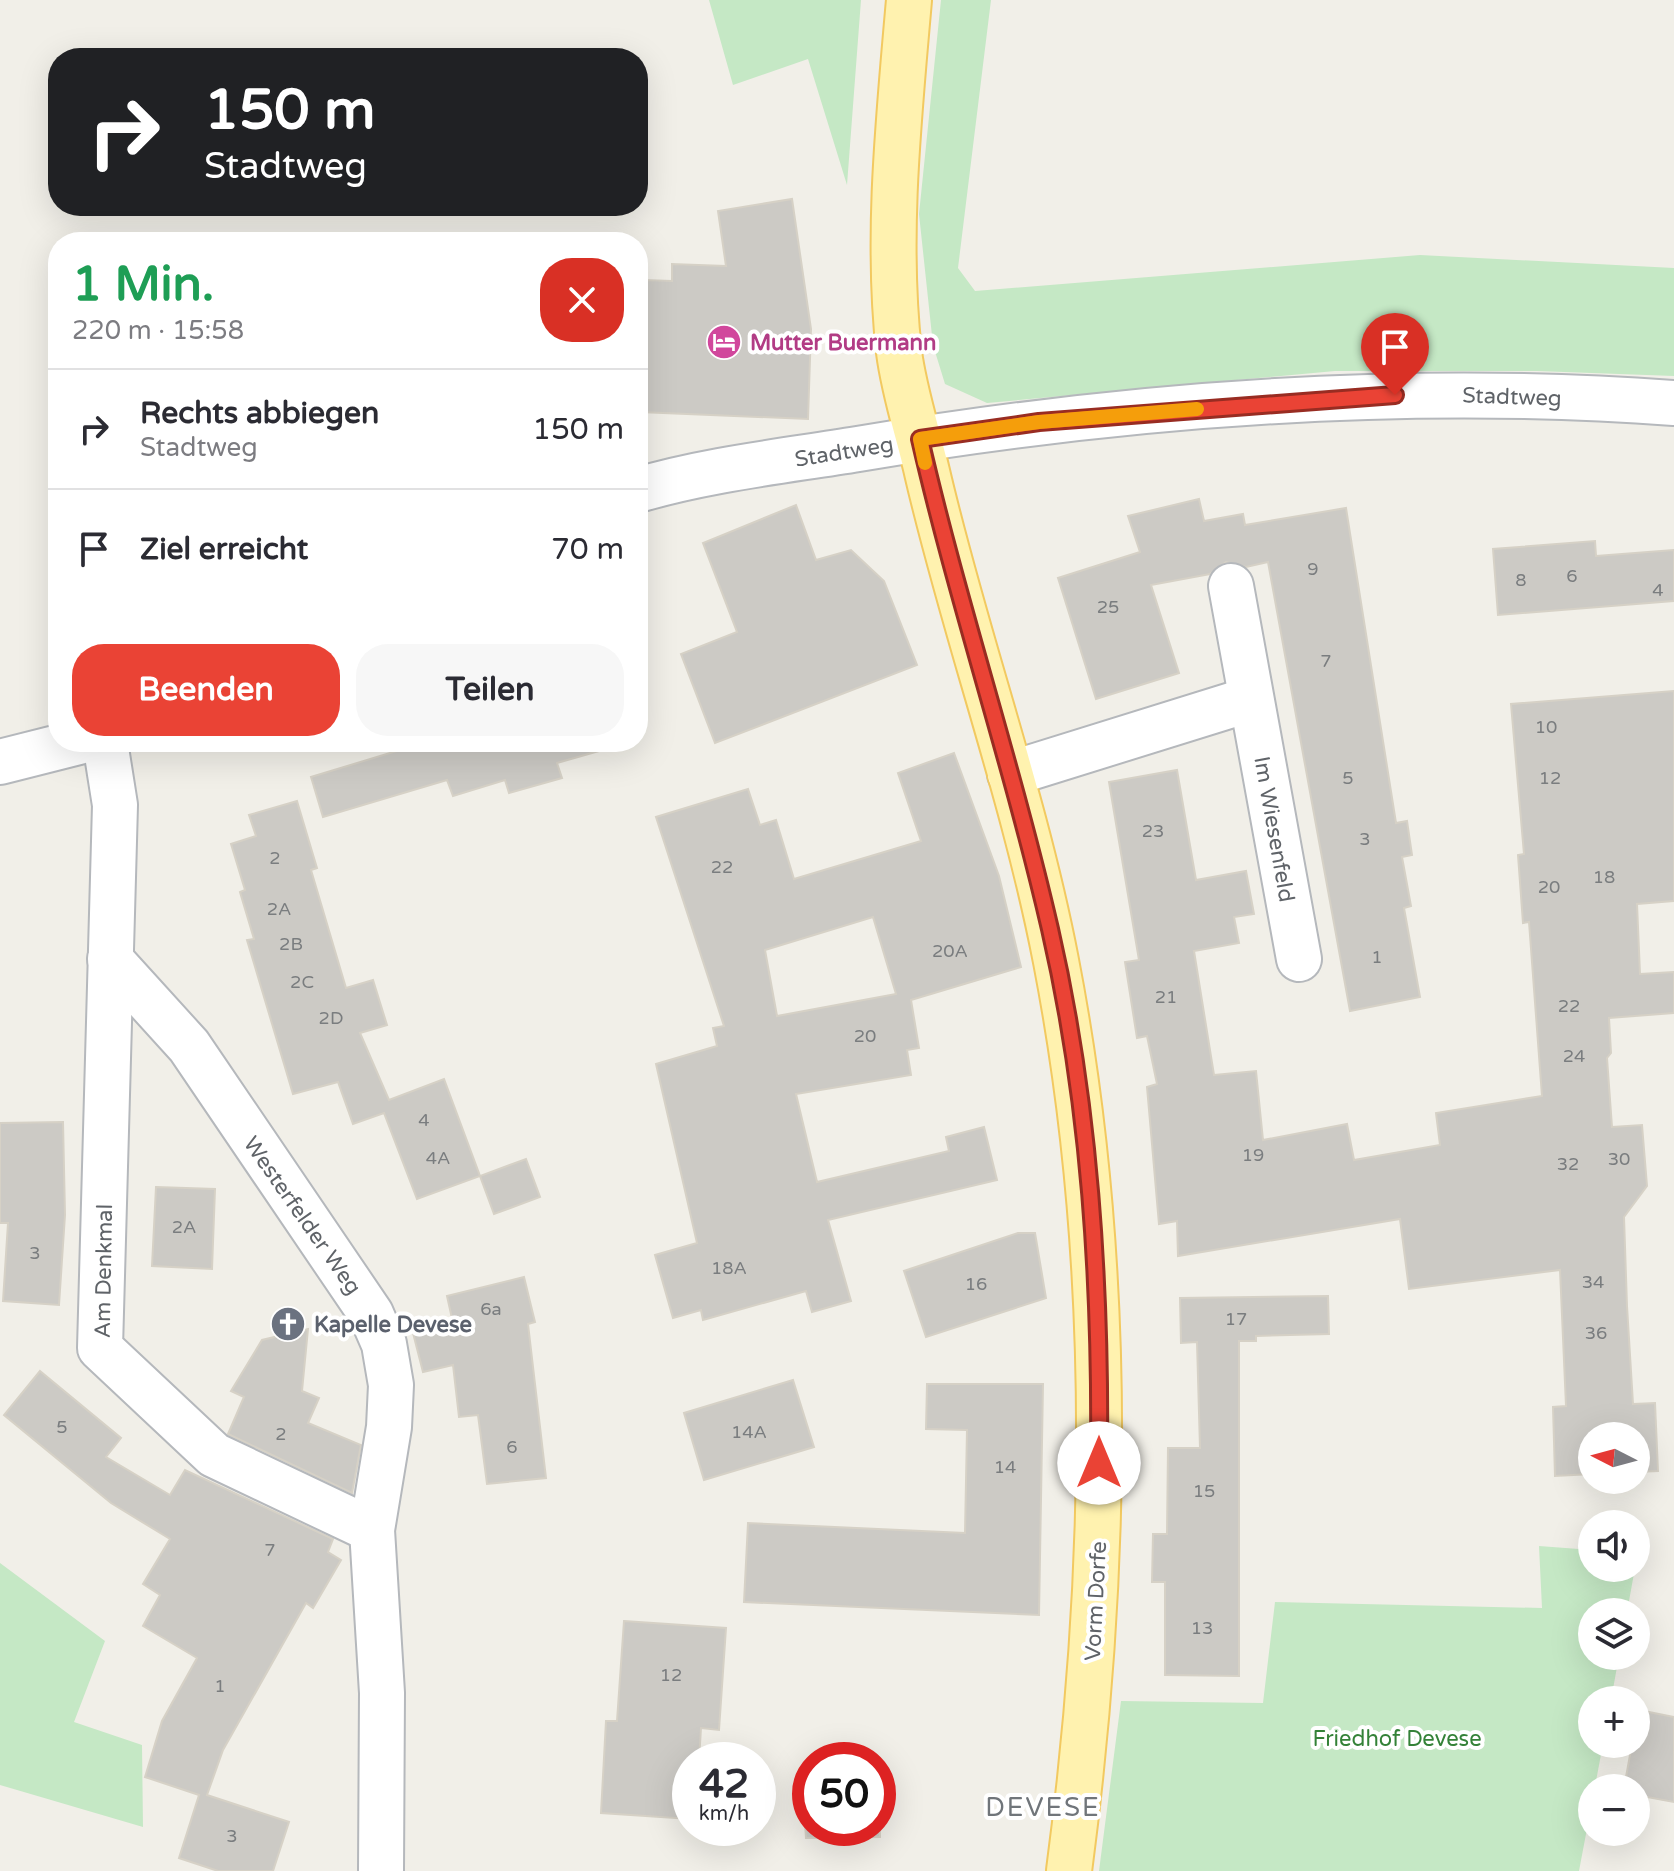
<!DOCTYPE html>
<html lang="de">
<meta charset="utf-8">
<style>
body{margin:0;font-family:"Varela Round",sans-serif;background:#f7f7f7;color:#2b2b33;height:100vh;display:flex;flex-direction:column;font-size:30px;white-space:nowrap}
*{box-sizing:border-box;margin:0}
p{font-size:26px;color:#7c7c81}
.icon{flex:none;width:44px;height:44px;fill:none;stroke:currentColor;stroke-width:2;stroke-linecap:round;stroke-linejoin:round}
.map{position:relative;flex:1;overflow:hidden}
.sheet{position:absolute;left:48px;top:232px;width:600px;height:520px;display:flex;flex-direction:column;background:#fff;border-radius:32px;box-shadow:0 8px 32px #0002}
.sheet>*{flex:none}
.guide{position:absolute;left:48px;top:48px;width:600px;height:168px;border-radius:32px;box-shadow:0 8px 32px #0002;background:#202124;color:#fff;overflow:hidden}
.needle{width:52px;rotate:276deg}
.fabs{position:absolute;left:1578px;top:1422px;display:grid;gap:16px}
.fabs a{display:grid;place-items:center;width:72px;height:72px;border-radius:50%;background:#fff;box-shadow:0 8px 32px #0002;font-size:40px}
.speed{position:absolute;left:672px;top:1742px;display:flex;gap:16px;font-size:40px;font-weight:700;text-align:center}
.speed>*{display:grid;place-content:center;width:104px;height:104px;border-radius:50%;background:#fff;box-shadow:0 8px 32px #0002;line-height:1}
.speed small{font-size:20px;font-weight:400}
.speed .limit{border:12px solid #d22;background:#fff;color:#111}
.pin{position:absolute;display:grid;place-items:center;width:68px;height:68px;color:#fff;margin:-82px -34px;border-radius:50% 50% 50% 0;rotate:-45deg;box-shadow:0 0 8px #0007}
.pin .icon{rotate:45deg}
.me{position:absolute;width:88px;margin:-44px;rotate:0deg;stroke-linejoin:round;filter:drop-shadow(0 0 6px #0008)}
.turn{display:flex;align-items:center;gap:28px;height:168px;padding:0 24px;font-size:36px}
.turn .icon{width:104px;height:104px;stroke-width:2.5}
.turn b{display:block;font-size:56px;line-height:68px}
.round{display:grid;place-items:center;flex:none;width:84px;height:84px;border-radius:32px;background:#f7f7f7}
.headline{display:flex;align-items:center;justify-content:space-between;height:136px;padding:0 24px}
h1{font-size:48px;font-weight:800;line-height:60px;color:#1e9e55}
.cta{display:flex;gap:16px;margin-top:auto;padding:16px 24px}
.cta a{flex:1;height:92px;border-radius:32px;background:#ea4335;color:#fff;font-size:32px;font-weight:800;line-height:92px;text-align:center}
.cta a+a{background:#f7f7f7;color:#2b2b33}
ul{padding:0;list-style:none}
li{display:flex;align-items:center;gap:24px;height:120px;padding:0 24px;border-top:2px solid #e1e1e2}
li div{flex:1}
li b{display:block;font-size:30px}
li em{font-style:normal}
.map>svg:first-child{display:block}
</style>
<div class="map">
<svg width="1674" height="1871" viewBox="0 0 1674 1871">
<rect width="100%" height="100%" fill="#f1efe8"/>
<g fill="#c5e8c5">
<polygon points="709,0 861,0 847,185 808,59 733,85"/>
<polygon points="941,0 991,0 958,268 975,291 1420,255 1674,268 1674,376 1537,371 1335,371 987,403 945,384 933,345 919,214"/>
<polygon points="1539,1546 1592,1550 1592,1568 1635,1568 1627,1612 1592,1612 1592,1656 1619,1656 1611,1700 1592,1700 1592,1744 1603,1744 1579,1871 1099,1871 1121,1701 1263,1703 1275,1602 1542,1608"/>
<polygon points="0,1563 105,1641 74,1722 142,1745 143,1827 0,1785"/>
</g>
<g fill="#cccac5" stroke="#d6d1c6" stroke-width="2" fill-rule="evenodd">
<polygon points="792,199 811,329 808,419 640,412 643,355 638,355 638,313 644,313 645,280 672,281 672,264 726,266 718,211"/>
<polygon points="1199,499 1204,521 1243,514 1245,525 1346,508 1396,823 1407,821 1412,855 1402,857 1411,906 1404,908 1420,997 1350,1011 1268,562 1246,567 1226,562 1210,574 1151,585 1179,673 1096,699 1058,578 1140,552 1128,516"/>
<polygon points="796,505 816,560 851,550 884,581 917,665 715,743 681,654 737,632 703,543"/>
<polygon points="1595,541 1596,556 1674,550 1674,601 1498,615 1493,549"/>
<polygon points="1674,691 1674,901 1637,904 1640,974 1674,972 1674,1013 1609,1018 1611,1053 1607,1058 1612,1127 1642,1125 1647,1186 1624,1217 1627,1306 1633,1404 1655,1403 1658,1471 1636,1472 1636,1436 1592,1436 1592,1474 1555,1476 1553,1407 1566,1406 1560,1270 1409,1289 1400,1219 1178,1256 1177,1221 1159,1224 1147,1087 1157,1084 1147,1036 1137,1038 1125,962 1139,960 1109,782 1177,770 1196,880 1246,871 1254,914 1234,917 1239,943 1194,951 1214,1075 1256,1071 1263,1140 1347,1124 1354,1160 1440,1145 1436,1113 1542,1096 1529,922 1523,923 1518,855 1524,854 1511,704"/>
<polygon points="426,742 597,742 599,751 557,763 562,778 509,793 505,780 453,796 447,780 323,817 311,777"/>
<path d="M954 753 999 876 1021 967 911 1000 919 1048 907 1050 911 1075 796 1094 817 1182 949 1151 946 1137 984 1127 997 1180 828 1220 851 1301 812 1312 806 1291 703 1320 701 1310 673 1318 655 1255 697 1243 656 1064 717 1046 713 1028 724 1026 656 817 748 789 760 825 776 820 794 879 921 841 898 773ZM873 917 896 994 777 1016 765 950Z"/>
<polygon points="297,801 317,868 311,870 346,988 373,980 387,1025 360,1033 389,1100 444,1079 480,1176 417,1199 384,1113 353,1124 338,1082 293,1094 247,940 254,939 240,892 245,890 231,844 256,836 249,815"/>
<polygon points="63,1122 65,1215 59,1305 3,1301 8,1223 0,1223 0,1123"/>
<polygon points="526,1159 540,1197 494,1214 480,1176"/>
<polygon points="156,1187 215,1189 212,1269 152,1266"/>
<polygon points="1018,1233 1035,1233 1046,1298 926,1337 904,1271"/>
<polygon points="524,1277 535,1322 528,1324 546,1478 487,1484 478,1415 459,1417 453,1365 423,1372 413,1333 453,1323 447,1296"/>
<polygon points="1328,1296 1329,1334 1256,1336 1256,1341 1239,1341 1239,1676 1165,1675 1165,1582 1152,1582 1153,1534 1167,1534 1168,1448 1200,1448 1197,1342 1181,1343 1180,1298"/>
<polygon points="308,1329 302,1391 319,1398 308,1423 361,1445 352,1493 228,1434 244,1397 231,1391 262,1340"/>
<polygon points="40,1371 121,1438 106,1457 170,1495 185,1470 333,1539 328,1552 341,1560 313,1608 306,1603 223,1750 207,1795 289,1822 273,1871 218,1871 179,1858 199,1795 145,1777 162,1721 197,1658 143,1626 160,1595 143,1584 170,1539 111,1503 4,1415"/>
<polygon points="793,1380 814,1447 704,1480 684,1413"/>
<polygon points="927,1384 1043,1384 1039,1615 744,1602 748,1523 965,1533 967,1430 926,1429"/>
<polygon points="624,1621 726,1628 719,1730 701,1728 699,1760 690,1760 690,1819 601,1813 606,1721 617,1721"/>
<polygon points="1639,1710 1674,1717 1674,1802 1636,1795 1636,1788 1624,1788 1632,1744 1636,1744"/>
<polygon points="879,1791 880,1837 806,1838 803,1792 810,1792 810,1828 878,1828"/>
</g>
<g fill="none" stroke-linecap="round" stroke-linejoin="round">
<g stroke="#b5b8bc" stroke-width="48">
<g id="minor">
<path d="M638 490C709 469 785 461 858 449 1127 404 1403 383 1674 403"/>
<polyline points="1231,586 1299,959"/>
<polyline points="105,742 115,805 100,1348 214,1455 372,1530"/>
<polyline points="0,762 79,742"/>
<polyline points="1010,774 1251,699"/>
<polyline points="110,959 189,1046 371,1314 384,1344 391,1385 389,1427 372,1530 382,1693 381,1871"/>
</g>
</g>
<g stroke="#f2c960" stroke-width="48">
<path id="major" d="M909 0C899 116 886 236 899 352 904 392 918 433 927 472 965 636 1024 795 1056 961 1114 1261 1109 1568 1069 1871"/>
</g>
<use href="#minor" stroke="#fff" stroke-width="44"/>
<use href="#major" stroke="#fff2af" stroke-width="44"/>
</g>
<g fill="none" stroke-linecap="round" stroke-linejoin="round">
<g stroke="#982c22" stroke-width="20">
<path id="route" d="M1099 1463C1101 1284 1090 1103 1050 929 1012 764 958 604 920 439L1039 422 1395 395"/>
</g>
<use href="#route" stroke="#ea4335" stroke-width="14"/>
<polyline stroke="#f59e0b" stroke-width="14" points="925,463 920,439 1039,422 1197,409"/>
</g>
<defs>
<g id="hotel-disc" transform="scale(1.8)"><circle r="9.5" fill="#d1479c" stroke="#fff"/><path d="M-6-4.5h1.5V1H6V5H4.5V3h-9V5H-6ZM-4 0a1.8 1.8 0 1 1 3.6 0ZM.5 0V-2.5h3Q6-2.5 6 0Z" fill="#fff"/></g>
<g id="church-disc" transform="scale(1.8)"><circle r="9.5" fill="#6b7280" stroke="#fff"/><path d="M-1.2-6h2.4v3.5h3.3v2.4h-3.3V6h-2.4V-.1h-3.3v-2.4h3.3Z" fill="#fff"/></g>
</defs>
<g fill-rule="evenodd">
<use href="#hotel-disc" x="724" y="342"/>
<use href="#church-disc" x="288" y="1324"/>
</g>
<g text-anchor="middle" stroke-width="8" stroke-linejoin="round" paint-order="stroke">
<g font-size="18" fill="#7a7d7f">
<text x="1313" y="575">9</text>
<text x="1572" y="582">6</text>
<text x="1521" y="586">8</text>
<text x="1658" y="596">4</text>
<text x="1108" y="613">25</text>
<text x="1326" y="667">7</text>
<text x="1546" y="733">10</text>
<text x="1348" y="784">5</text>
<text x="1550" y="784">12</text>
<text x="1153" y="837">23</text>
<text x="1365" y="845">3</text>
<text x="275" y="864">2</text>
<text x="722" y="873">22</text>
<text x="1604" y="883">18</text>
<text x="1549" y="893">20</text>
<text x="279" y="915">2A</text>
<text x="291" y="950">2B</text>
<text x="950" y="957">20A</text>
<text x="1377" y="963">1</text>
<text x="302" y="988">2C</text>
<text x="1166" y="1003">21</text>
<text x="1569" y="1012">22</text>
<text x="331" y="1024">2D</text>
<text x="865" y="1042">20</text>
<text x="1574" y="1062">24</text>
<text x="424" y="1126">4</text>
<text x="1253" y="1161">19</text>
<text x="438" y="1164">4A</text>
<text x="1619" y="1165">30</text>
<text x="1568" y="1170">32</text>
<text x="184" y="1233">2A</text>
<text x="35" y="1259">3</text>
<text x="729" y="1274">18A</text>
<text x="1593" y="1288">34</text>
<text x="976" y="1290">16</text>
<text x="491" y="1315">6a</text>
<text x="1236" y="1325">17</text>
<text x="1596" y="1339">36</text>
<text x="62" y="1433">5</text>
<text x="749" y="1438">14A</text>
<text x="281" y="1440">2</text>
<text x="512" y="1453">6</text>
<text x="1005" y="1473">14</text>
<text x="1204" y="1497">15</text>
<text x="270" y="1556">7</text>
<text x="1202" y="1634">13</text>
<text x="671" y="1681">12</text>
<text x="220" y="1692">1</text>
<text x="232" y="1842">3</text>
</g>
<g font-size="22" font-weight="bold" fill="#b23c85" stroke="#fff" text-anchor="start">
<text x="750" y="350">Mutter Buermann</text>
</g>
<g font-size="22" fill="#5f6368" stroke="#fff">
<text transform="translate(1512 396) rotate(2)" y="8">Stadtweg</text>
<text transform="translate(844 451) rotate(-9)" y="8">Stadtweg</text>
<text transform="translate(1275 829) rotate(80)" y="8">Im Wiesenfeld</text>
<text transform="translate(303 1215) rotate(55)" y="8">Westerfelder Weg</text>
<text transform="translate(103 1271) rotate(-89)" y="8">Am Denkmal</text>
<text transform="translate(1095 1601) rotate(-87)" y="8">Vorm Dorfe</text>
</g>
<g font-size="22" font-weight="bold" fill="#5b616d" stroke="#fff" text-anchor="start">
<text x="314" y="1332">Kapelle Devese</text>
</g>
<g font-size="22" fill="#348238" stroke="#fff">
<text x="1397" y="1746">Friedhof Devese</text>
</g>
<g font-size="26" letter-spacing="2" fill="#70757a" stroke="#fff">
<text x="1043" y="1816">DEVESE</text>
</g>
</g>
</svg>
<div class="fabs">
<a><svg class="needle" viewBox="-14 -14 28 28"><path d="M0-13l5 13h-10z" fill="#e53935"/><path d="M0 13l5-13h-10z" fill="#7c7c81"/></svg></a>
<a><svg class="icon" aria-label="sound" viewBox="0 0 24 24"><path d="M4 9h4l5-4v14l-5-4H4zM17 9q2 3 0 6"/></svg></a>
<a><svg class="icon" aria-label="layers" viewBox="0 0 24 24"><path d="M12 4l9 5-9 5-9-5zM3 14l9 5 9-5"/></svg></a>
<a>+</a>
<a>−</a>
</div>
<div class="speed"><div>42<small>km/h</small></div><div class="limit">50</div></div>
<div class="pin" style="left:1395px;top:395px;background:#d93025"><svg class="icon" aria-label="arrive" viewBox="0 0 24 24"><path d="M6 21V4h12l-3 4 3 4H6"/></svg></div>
<svg class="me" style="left:1099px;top:1463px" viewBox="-20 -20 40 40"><circle r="19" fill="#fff"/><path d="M0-13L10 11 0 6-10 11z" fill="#ea4335"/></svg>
<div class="guide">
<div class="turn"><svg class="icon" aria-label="right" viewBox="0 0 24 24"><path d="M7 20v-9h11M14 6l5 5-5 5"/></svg><div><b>150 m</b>Stadtweg</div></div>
</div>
<section class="sheet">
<div class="headline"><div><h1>1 Min.</h1><p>220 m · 15:58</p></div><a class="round" style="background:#d93025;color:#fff"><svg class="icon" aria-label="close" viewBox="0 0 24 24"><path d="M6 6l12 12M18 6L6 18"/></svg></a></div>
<ul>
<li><svg class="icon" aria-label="right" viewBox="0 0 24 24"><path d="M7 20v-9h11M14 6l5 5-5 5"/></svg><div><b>Rechts abbiegen</b><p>Stadtweg</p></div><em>150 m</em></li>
<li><svg class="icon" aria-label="arrive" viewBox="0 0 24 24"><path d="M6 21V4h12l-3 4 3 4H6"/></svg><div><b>Ziel erreicht</b></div><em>70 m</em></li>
</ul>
<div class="cta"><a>Beenden</a><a>Teilen</a></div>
</section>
</div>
